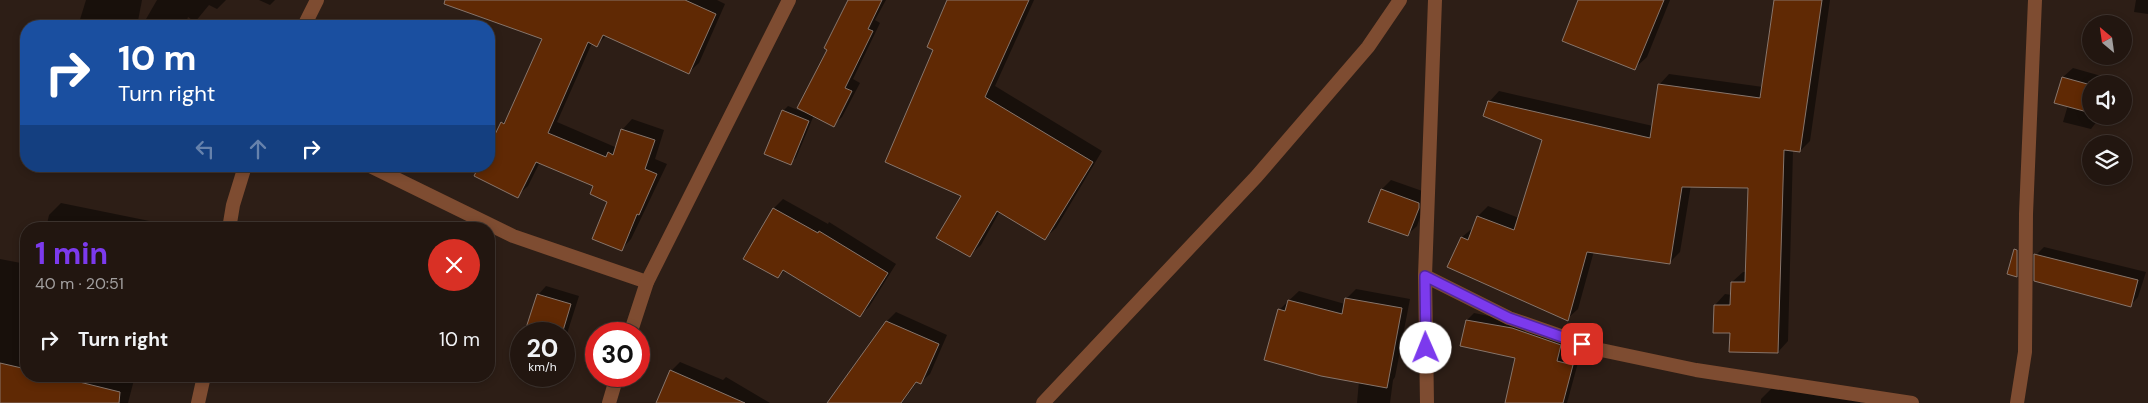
<!DOCTYPE html>
<meta charset="utf-8">
<style>
body{margin:0;font-family:"DM Sans",sans-serif;background:#2e231e;color:#f1f3f6;height:100vh;display:flex;flex-direction:column;font-size:19px;white-space:nowrap}
*{box-sizing:border-box;margin:0}
p{font-size:16px;color:#a29f9f}
.icon{flex:none;width:28px;height:28px;fill:none;stroke:currentColor;stroke-width:2;stroke-linecap:round;stroke-linejoin:round}
.map{position:relative;flex:1;overflow:hidden}
.drawer{position:absolute;left:20px;top:222px;width:475px;height:160px;display:flex;flex-direction:column;background:#221610;border-radius:20px;box-shadow:0 2px 8px #0003,0 0 0 1px #3f3530}
.drawer>*{flex:none}
.top-card{position:absolute;left:20px;top:20px;width:475px;height:152px;border-radius:20px;box-shadow:0 2px 8px #0003,0 0 0 1px #3f3530;background:#1a4fa0;color:#fff;overflow:hidden}
.needle{width:32px;rotate:331deg}
.fabs{position:absolute;left:2082px;top:15px;display:grid;gap:10px}
.fabs a{display:grid;place-items:center;width:50px;height:50px;border-radius:50%;background:#221610;box-shadow:0 2px 8px #0003,0 0 0 1px #3f3530;font-size:25px}
.speed{position:absolute;left:510px;top:322px;display:flex;gap:10px;font-size:25px;font-weight:700;text-align:center}
.speed>*{display:grid;place-content:center;width:65px;height:65px;border-radius:50%;background:#221610;box-shadow:0 2px 8px #0003,0 0 0 1px #3f3530;line-height:1}
.speed small{font-size:12px;font-weight:400}
.speed .limit{border:8px solid #d22;background:#fff;color:#111}
.pin{position:absolute;display:grid;place-items:center;width:42px;height:42px;color:#fff;margin:-21px;border-radius:10px;box-shadow:0 2px 8px #0006}
.me{position:absolute;width:55px;margin:-28px;rotate:359deg;stroke-linejoin:round;filter:drop-shadow(0 0 4px #0008)}
.turn{display:flex;align-items:center;gap:18px;height:105px;padding:0 15px;font-size:22px}
.turn .icon{width:65px;height:65px;stroke-width:2.5}
.turn b{display:block;font-size:35px;line-height:42px}
.lanes{display:flex;align-items:center;height:48px;padding:0 15px;background:#0003;justify-content:center;gap:25px;direction:ltr}
.lanes .off{opacity:.35}
.round{display:grid;place-items:center;flex:none;width:52px;height:52px;border-radius:26px;background:#2e231e}
.head{display:flex;align-items:center;justify-content:space-between;height:85px;padding:0 15px}
h1{font-size:30px;font-weight:700;line-height:38px;color:#7c3aed}
ul{padding:0;list-style:none}
li{display:flex;align-items:center;gap:15px;height:65px;padding:0 15px}
li div{flex:1}
li b{display:block;font-size:19px}
li em{font-style:normal}
.map>svg:first-child{display:block}
</style>
<div class="map">
<svg width="2148" height="403" viewBox="0 0 2148 403">
<rect width="100%" height="100%" fill="#2d1e16"/>
<g fill="#0007">
<polygon points="86,0 142,0 137,26 78,26"/>
<polygon points="157,0 226,0 217,9 209,5 195,22 188,17 185,26 142,26"/>
<polygon points="259,0 275,0 270,5"/>
<polygon points="470,0 717,0 725,4 699,63 688,73 607,35 597,45 592,43 557,122 615,147 622,130 632,119 664,130 655,159 667,164 631,239 621,250 609,201 595,185 540,162 528,186 517,196 489,166 489,149 502,123 509,116 544,38"/>
<polygon points="849,0 886,0 875,20 880,23 853,79 860,83 842,117 833,125 814,115 796,158 790,163 783,111 788,106 803,112"/>
<polygon points="949,0 1034,0 995,86 1102,151 1056,228 1045,238 1000,211 981,245 970,255 963,195 935,49"/>
<polygon points="1580,0 1670,0 1647,57 1635,68"/>
<polygon points="1776,0 1830,0 1810,141 1800,151 1793,150 1788,341 1778,352 1731,332 1715,305 1725,294 1732,295 1732,282 1743,272 1747,272 1749,186 1691,185 1680,252 1669,263 1594,251 1578,309 1567,319 1449,266 1462,237 1474,227 1478,216 1488,206 1519,218 1544,140 1489,102 1499,91 1653,126 1659,85 1669,74 1763,87"/>
<polygon points="2136,0 2148,0 2148,14 2134,12"/>
<polygon points="2073,68 2112,79 2111,84 2091,84 2091,116 2101,116 2091,129 2063,122 2068,105 2056,102 2063,77"/>
<polygon points="1391,180 1428,193 1417,226 1407,235 1382,189"/>
<polygon points="783,199 828,224 829,222 896,264 869,307 859,316 785,270 778,277 745,258 774,208"/>
<polygon points="61,203 179,227 179,229 46,229 49,215"/>
<polygon points="2044,247 2146,272 2138,297 2130,306 2036,255"/>
<polygon points="489,253 493,253 489,268"/>
<polygon points="0,259 26,264 26,376 135,376 128,403 0,403"/>
<polygon points="546,286 579,296 564,343 564,334 526,334 538,295"/>
<polygon points="1356,289 1410,299 1395,377 1393,380 1390,403 1357,403 1359,381 1279,310 1299,291 1345,304 1347,298"/>
<polygon points="896,312 947,335 930,374 920,383 917,382 902,403 828,403 886,322"/>
<polygon points="1474,313 1519,322 1567,339 1563,354 1579,359 1567,403 1506,403 1517,357 1467,320"/>
<polygon points="680,362 723,380 726,377 770,403 657,403 671,371"/>
<polygon points="1771,389 1815,393 1814,395 1861,401 1860,403 1761,403 1761,399"/>
</g>
<g fill="#602904" stroke="#87756b">
<polygon points="445,0 685,0 716,14 689,74 603,35 597,47 588,42 548,133 606,157 608,152 613,155 621,129 655,140 645,169 657,174 639,215 637,214 622,251 592,239 607,202 590,194 593,186 536,162 518,198 474,176 479,166 489,166 489,147 501,122 504,124 542,39 444,4"/>
<polygon points="848,0 882,0 868,29 873,31 845,88 852,91 834,127 797,108 827,50 824,48"/>
<polygon points="947,0 1029,0 985,97 1093,162 1045,240 997,211 970,257 936,238 961,196 885,162 933,50 927,47"/>
<polygon points="1578,0 1664,0 1635,70 1562,41"/>
<polygon points="1774,0 1822,0 1800,152 1784,150 1778,353 1729,352 1730,333 1713,333 1714,305 1730,305 1731,282 1745,282 1748,188 1682,187 1670,264 1587,252 1568,321 1447,267 1461,237 1468,240 1477,216 1514,230 1542,140 1483,116 1488,101 1650,138 1658,84 1760,98"/>
<polygon points="2062,77 2091,85 2091,113 2054,103"/>
<polygon points="782,110 809,121 791,165 764,154"/>
<polygon points="1381,189 1419,203 1419,208 1408,236 1368,222"/>
<polygon points="773,208 818,233 819,231 888,273 860,317 783,270 778,278 743,259"/>
<polygon points="2014,249 2017,250 2017,277 2007,274"/>
<polygon points="2034,254 2138,280 2131,307 2034,281"/>
<polygon points="537,294 571,304 562,334 524,334"/>
<polygon points="1345,298 1402,308 1387,388 1321,376 1264,360 1278,309 1285,311 1288,300 1342,314"/>
<polygon points="1466,320 1512,328 1561,345 1557,361 1573,365 1563,403 1505,403 1515,358 1460,346"/>
<polygon points="886,321 939,344 921,384 916,382 901,403 827,403"/>
<polygon points="521,343 521,370 514,367"/>
<polygon points="0,363 26,369 26,376 55,376 120,392 119,403 0,403"/>
<polygon points="670,370 745,403 656,403"/>
</g>
<g fill="none" stroke-linecap="round" stroke-linejoin="round">
<g stroke="#7e4c31" stroke-width="14">
<polyline points="304,26 317,0"/>
<polyline points="370,166 513,236 647,282"/>
<polyline points="229,229 233,205 245,166"/>
<polyline points="1425,276 1509,318 1601,350 1696,370 1912,403"/>
<polyline points="630,334 647,282 789,0"/>
<polyline points="198,403 204,376"/>
<polyline points="609,403 617,376"/>
<polyline points="1043,403 1256,177 1368,47 1400,0"/>
<polyline points="1427,403 1425,276 1435,0"/>
<polyline points="2017,403 2025,352 2026,214 2035,0"/>
</g>
</g>
<g fill="none" stroke-linecap="round" stroke-linejoin="round">
<g stroke="#51269a" stroke-width="12">
<polyline id="route" points="1426,348 1425,276 1509,318 1582,344"/>
</g>
<use href="#route" stroke="#7c3aed" stroke-width="9"/>
</g>
</svg>
<div class="fabs">
<a><svg class="needle" viewBox="-14 -14 28 28"><path d="M0-13l5 13h-10z" fill="#e53935"/><path d="M0 13l5-13h-10z" fill="#a29f9f"/></svg></a>
<a><svg class="icon" aria-label="sound" viewBox="0 0 24 24"><path d="M4 9h4l5-4v14l-5-4H4zM17 9q2 3 0 6"/></svg></a>
<a><svg class="icon" aria-label="layers" viewBox="0 0 24 24"><path d="M12 4l9 5-9 5-9-5zM3 14l9 5 9-5"/></svg></a>
</div>
<div class="speed"><div>20<small>km/h</small></div><div class="limit">30</div></div>
<div class="pin" style="left:1582px;top:344px;background:#d93025"><svg class="icon" aria-label="arrive" viewBox="0 0 24 24"><path d="M6 21V4h12l-3 4 3 4H6"/></svg></div>
<svg class="me" style="left:1426px;top:348px" viewBox="-20 -20 40 40"><circle r="19" fill="#fff"/><path d="M0-13L10 11 0 6-10 11z" fill="#7c3aed"/></svg>
<div class="top-card">
<div class="turn"><svg class="icon" aria-label="right" viewBox="0 0 24 24"><path d="M7 20v-9h11M14 6l5 5-5 5"/></svg><div><b>10 m</b>Turn right</div></div>
<div class="lanes"><svg class="icon off" aria-label="left" viewBox="0 0 24 24"><path d="M17 20v-9H6M10 6l-5 5 5 5"/></svg><svg class="icon off" aria-label="ahead" viewBox="0 0 24 24"><path d="M12 20V5M6 11l6-6 6 6"/></svg><svg class="icon" aria-label="right" viewBox="0 0 24 24"><path d="M7 20v-9h11M14 6l5 5-5 5"/></svg></div>
</div>
<section class="drawer">
<div class="head"><div><h1>1 min</h1><p>40 m · 20:51</p></div><a class="round" style="background:#d93025;color:#fff"><svg class="icon" aria-label="close" viewBox="0 0 24 24"><path d="M6 6l12 12M18 6L6 18"/></svg></a></div>
<ul>
<li><svg class="icon" aria-label="right" viewBox="0 0 24 24"><path d="M7 20v-9h11M14 6l5 5-5 5"/></svg><div><b>Turn right</b></div><em>10 m</em></li>
</ul>
</section>
</div>
